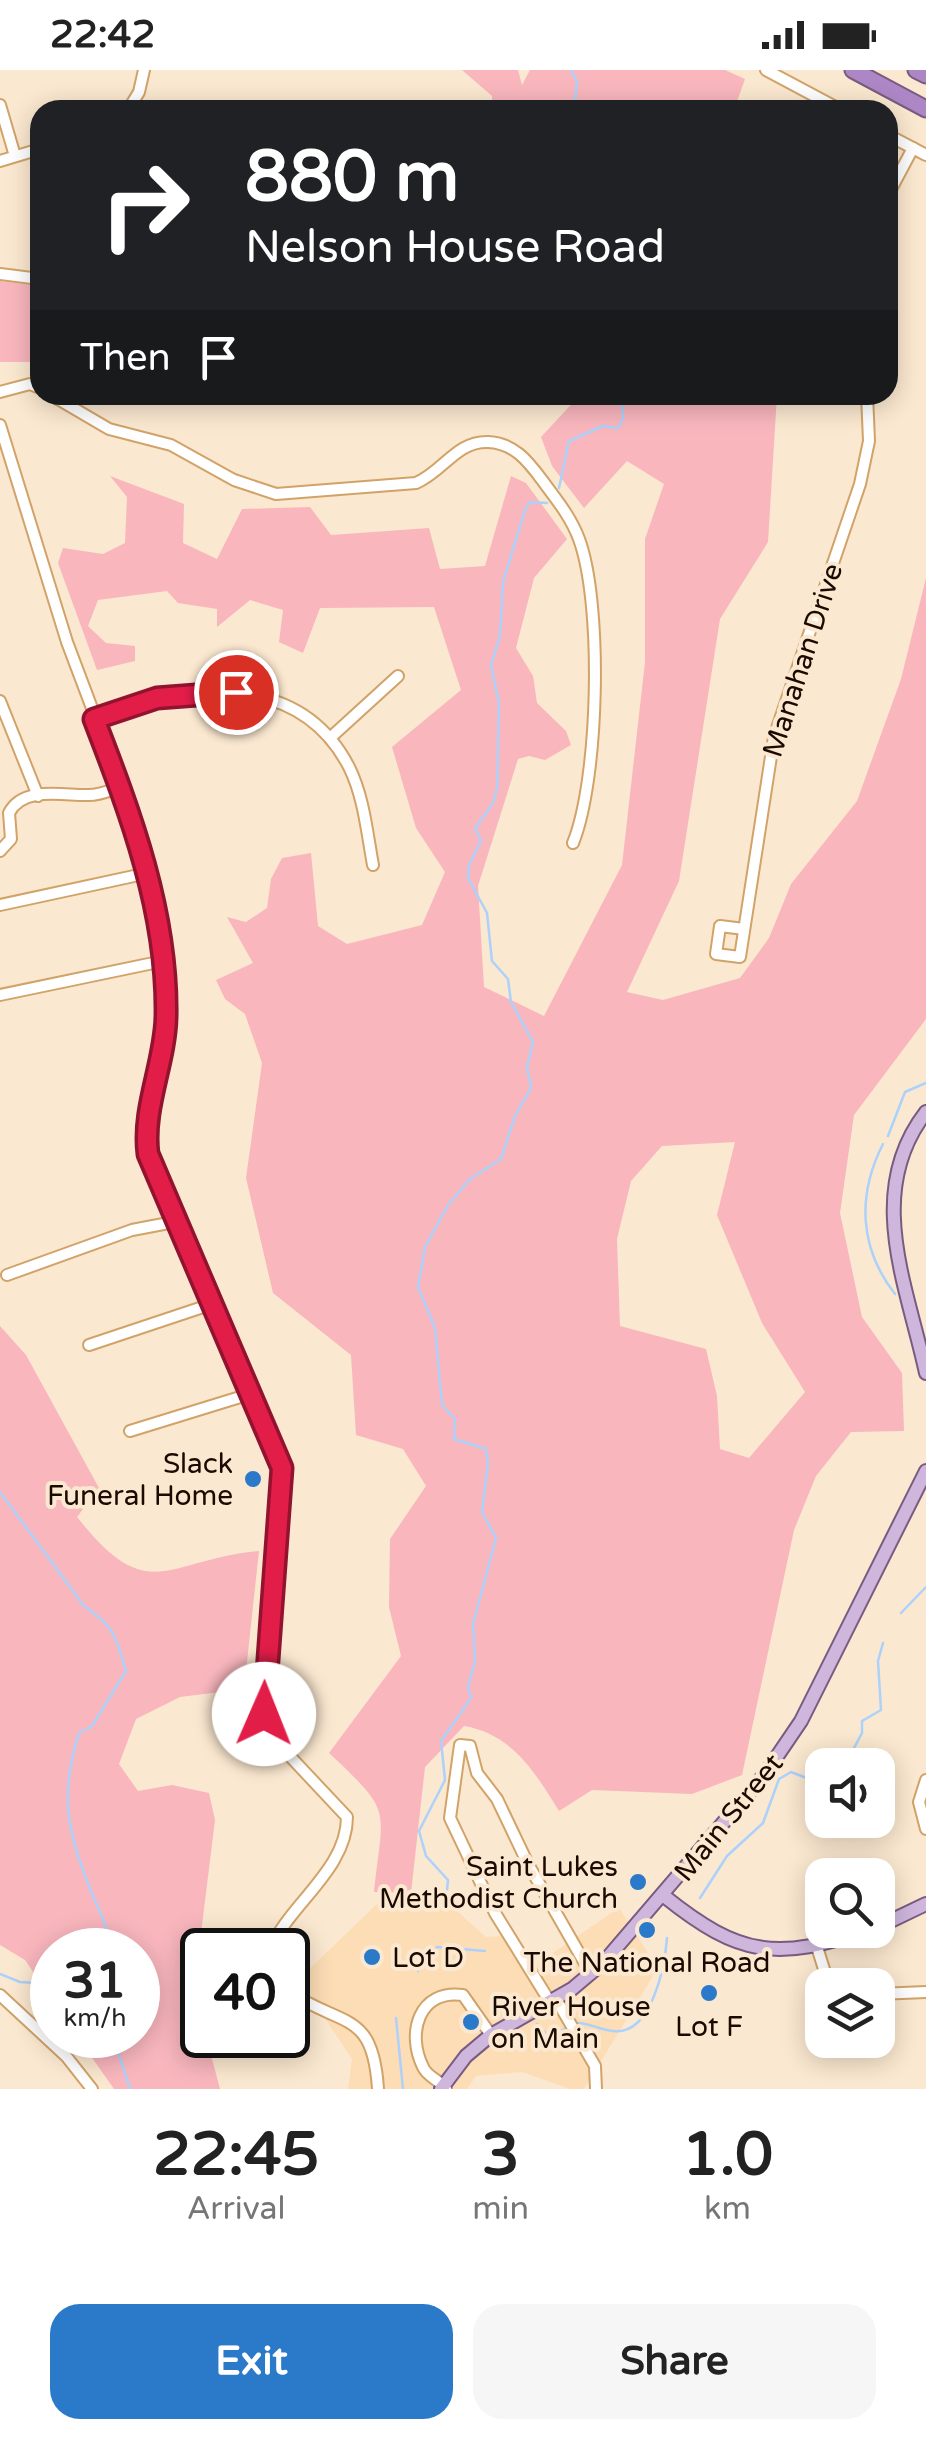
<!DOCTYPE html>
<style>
body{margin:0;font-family:"Varela Round",sans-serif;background:#f6f6f6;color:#222;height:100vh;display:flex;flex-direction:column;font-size:38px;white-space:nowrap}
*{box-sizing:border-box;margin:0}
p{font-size:32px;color:#767676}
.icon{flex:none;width:55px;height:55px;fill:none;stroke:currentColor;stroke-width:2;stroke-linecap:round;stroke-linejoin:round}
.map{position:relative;height:2019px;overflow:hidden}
.side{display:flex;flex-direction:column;background:#fff;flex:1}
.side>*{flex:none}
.guide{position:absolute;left:30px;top:30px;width:868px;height:305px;border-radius:30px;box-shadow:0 5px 25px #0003;background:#202124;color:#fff;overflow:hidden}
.fabs{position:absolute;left:805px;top:1678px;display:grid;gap:20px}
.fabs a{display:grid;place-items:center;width:90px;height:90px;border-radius:20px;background:#fff;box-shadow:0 5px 25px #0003;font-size:50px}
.speed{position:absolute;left:30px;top:1858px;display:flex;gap:20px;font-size:50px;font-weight:700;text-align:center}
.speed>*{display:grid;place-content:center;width:130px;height:130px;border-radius:50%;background:#fff;box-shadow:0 5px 25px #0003;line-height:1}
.speed small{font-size:25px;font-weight:400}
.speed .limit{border:5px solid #111;border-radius:15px;background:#fff;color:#111}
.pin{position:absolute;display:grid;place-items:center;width:85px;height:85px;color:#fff;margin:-42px;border:5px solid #fff;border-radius:50%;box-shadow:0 2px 10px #0007}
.me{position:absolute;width:110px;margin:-55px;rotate:1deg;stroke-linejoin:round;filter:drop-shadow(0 0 8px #0008)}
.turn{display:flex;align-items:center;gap:35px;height:210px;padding:0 50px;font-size:45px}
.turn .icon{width:130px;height:130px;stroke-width:2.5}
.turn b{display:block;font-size:70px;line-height:85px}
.then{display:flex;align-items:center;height:95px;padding:0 50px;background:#0003;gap:20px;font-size:38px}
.eta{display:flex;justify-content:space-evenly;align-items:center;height:170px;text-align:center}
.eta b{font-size:60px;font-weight:800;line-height:70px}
.cta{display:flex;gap:20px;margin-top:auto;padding:20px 50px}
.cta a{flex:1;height:115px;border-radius:30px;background:#2b79c9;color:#fff;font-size:40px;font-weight:800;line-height:115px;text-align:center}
.cta a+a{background:#f6f6f6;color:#222}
.status{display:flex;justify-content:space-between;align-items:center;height:70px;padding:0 50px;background:#fff;direction:ltr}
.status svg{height:28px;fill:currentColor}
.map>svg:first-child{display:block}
</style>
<div class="status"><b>22:42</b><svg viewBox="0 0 49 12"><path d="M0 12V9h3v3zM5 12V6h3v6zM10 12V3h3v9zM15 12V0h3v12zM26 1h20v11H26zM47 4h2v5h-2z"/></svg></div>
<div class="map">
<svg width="926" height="2019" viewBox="0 0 926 2019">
<rect width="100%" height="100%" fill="#fbe8d0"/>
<polygon fill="#fdddb6" points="439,1825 486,1867 502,1866 526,1901 619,1838 658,1898 584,2019 570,2019 522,2002 476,2006 467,2019 348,2019 352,1989 299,1909 378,1833"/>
<g fill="#f9b6bd" fill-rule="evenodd">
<polygon points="462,0 518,0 522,15 530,0 725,0 745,9 734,40 492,40 492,26"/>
<polygon points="0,211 40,216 40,292 0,292"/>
<path d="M580 325H777L768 472 720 549 679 811 627 922 663 930 740 908 769 868 791 814 857 731 901 609 926 508V949L854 1045 840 1143 862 1247 902 1303 904 1361 851 1362 816 1406 794 1460 742 1705 692 1724 592 1720 559 1741C535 1702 512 1664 464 1656L425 1697 411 1823 374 1822C383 1736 394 1744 329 1683L401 1586 389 1537 390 1469 426 1416 403 1379 356 1365 351 1285 273 1223 246 1108 262 993 245 944 225 929 216 910 253 893 227 847 246 852 267 838 271 809 282 788 311 783 318 856 347 874 422 855 445 802 416 758 392 677 461 620 434 537 320 538 303 583 279 572 283 540 250 530 217 557V539L178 533 167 521 98 530 88 556 106 573 135 576V591L97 600 58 493 63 478 103 484 125 473 127 427 110 406 184 434 183 473 217 489 242 439 310 437 331 465 429 458 440 499 485 496 511 406 526 413 567 469 534 508 516 578 533 606 537 633 566 661 571 675 545 690 529 686 518 689 478 816 484 917 544 946 622 795 645 592V469L664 414 627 391 584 438 552 396 541 367ZM735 1072 717 1145 762 1253 805 1322 749 1388 720 1379 717 1326 706 1279 620 1256 617 1169 631 1111 662 1076Z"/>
<path d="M0 1256 26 1285 99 1418 77 1447C149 1538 165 1490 259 1481L244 1619 180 1627 136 1649 119 1694 138 1721 172 1715 209 1723 215 1750 194 1920 220 2019H114L76 1965H138V1880H52V1930L25 1890 0 1875Z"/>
</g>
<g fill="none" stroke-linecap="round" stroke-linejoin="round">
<g stroke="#acd1fb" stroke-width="2.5">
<polyline points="571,0 577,12 574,40"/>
<polyline points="559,418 569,371 603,356 618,358 623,348 622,325"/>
<polyline points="888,1066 905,1022 926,1013"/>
<path d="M883 1074C857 1125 859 1178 895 1224"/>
<path d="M0 1422 84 1536C115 1557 115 1565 126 1601L92 1656 79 1663C59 1726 67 1760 91 1821 99 1842 110 1857 108 1880"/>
<polyline points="901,1543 926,1517"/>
<polyline points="845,1695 862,1663 862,1651 881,1640 878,1591 883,1573"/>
<polyline points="700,1828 727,1786 763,1753 779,1709 791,1702 822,1714"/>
<polyline points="446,1829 448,1810 426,1786 419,1761 445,1710 441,1671 471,1628 468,1616 475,1592 473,1554 496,1468 482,1442 488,1392 486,1379 454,1369 455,1349 442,1335 435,1258 418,1217 425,1177 448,1135 470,1109 501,1089 515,1046 531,1018 527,997 533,972 511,932 508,909 492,891 487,843 468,808 469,795 481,771 475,758 492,735 497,719 499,634 491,595 500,566 503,512 525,440 530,432 547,433"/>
<polyline points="437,1877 485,1881"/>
<polyline points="418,1901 436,1878"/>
<polyline points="0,1904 20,1912 52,1914"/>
<polyline points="396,1948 403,2019"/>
<path d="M575 1953C589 1952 599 1960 613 1961 652 1966 665 1895 667 1868"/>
<polyline points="537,1954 549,1967 568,1957"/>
<polyline points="118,1965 118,1982 130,2019"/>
</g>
<g stroke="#d1a369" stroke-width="14">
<g id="minor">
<polyline points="766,0 841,40"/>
<polyline points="0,35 15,86"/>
<polyline points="128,40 139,22 144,0"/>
<polyline points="406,40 428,40"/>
<polyline points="888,65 926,85"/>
<polyline points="0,91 40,79"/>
<polyline points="888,125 913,78"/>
<polyline points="0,204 40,209"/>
<polyline points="0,322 30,314 40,318"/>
<path d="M51 325 109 359 171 375 234 410 276 424 416 413C443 402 456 371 488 372 514 373 528 391 542 410 556 429 571 447 579 469 603 534 599 709 573 773"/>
<path d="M0 355 67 572 130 739 148 803 166 934 164 972 148 1054 149 1084 282 1398 265 1645 285 1681 347 1747C347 1800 288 1835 270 1880"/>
<polyline points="0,631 38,726"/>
<path d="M94 649C181 616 297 597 349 697 364 727 367 763 373 795"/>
<polyline points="330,668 398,606"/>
<path d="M0 781 11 769 9 743C23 715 65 726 89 725 100 725 111 720 121 717"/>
<polyline points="0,835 148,803"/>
<polyline points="744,859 720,856 716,884 740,887 774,667 860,414 869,371 867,325"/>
<polyline points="0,925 163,891"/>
<polyline points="7,1205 132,1160 174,1152"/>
<polyline points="89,1275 209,1235"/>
<polyline points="130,1361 250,1324"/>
<polyline points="926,1710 919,1732 926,1759"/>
<polyline points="817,1877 829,1915"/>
<path d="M288 1921C342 1958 373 1939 378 2019"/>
<polyline points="878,1924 926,1922"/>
<polyline points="0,1925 66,1986 92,2019"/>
<polyline points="556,1929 595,1996 596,2019"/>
<polyline points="550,1932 495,1843 450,1748 460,1675 470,1676 477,1703 497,1729 528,1794 591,1904"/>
<path d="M446 2019C440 2010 427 2007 423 1997 406 1963 419 1919 463 1925L491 1965"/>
</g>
</g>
<g stroke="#7a5b80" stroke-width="16">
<g id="major">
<path d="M926 1042C864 1122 907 1215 926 1303"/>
<path d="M664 1826C740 1887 777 1891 868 1860"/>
<polyline points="878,1857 926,1834"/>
<polyline points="441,2019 466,1986 491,1965 572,1919 604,1892 765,1704 801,1651 926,1401"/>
</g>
</g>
<g stroke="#7a5b80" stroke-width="19">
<g id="highway">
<polyline points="853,0 926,39"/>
<polyline points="916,0 926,5"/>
</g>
</g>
<use href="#minor" stroke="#fff" stroke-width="10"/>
<use href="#major" stroke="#ceb6dc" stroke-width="12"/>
<use href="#highway" stroke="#ad86c5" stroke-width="15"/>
</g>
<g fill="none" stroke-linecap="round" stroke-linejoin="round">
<g stroke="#92132f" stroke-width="25">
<path id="route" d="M236 622 157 628 94 649C131 745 168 843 166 947 165 993 142 1038 148 1084L282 1398 264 1644"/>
</g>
<use href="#route" stroke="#e11d48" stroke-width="18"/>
</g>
<g fill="#2b79c9" stroke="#fbe8d0" stroke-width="4">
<circle cx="253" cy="1409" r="10"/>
<circle cx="638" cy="1812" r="10"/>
<circle cx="647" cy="1860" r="10"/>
<circle cx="372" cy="1887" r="10"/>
<circle cx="709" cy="1923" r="10"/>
<circle cx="471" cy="1952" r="10"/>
</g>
<g text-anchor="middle" stroke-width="8" stroke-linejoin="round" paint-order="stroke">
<g font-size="28" fill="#1b0a00" stroke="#fbe8d0">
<text transform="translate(802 590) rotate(-72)" y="10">Manahan Drive</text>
<text transform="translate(728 1747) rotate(-51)" y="10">Main Street</text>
</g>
<g font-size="28" fill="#1b0a00" stroke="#fbe8d0" text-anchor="end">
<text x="233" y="1403">Slack<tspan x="233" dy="32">Funeral Home</tspan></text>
<text x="618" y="1806">Saint Lukes<tspan x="618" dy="32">Methodist Church</tspan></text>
<text x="392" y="1897" text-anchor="start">Lot D</text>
<text x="647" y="1902" text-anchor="middle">The National Road</text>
<text x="491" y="1946" text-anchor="start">River House<tspan x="491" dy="32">on Main</tspan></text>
<text x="709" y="1966" text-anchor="middle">Lot F</text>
</g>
</g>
</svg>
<div class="fabs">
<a><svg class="icon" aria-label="sound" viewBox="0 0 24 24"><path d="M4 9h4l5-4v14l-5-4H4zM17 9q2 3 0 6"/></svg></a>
<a><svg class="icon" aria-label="search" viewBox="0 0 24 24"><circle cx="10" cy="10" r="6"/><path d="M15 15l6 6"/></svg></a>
<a><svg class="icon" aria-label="layers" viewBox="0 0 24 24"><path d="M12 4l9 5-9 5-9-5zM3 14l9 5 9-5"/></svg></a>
</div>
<div class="speed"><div>31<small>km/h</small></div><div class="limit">40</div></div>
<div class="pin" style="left:236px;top:622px;background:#d93025"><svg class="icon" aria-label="arrive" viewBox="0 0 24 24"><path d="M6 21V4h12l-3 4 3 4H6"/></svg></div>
<svg class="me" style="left:264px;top:1644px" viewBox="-20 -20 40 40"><circle r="19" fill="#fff"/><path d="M0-13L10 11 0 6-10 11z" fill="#e11d48"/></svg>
<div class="guide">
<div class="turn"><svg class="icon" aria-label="right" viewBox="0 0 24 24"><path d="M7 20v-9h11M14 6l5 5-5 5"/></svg><div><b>880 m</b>Nelson House Road</div></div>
<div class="then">Then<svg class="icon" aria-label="arrive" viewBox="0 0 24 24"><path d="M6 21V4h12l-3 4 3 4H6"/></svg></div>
</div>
</div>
<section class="side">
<div class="eta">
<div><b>22:45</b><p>Arrival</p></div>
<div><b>3</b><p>min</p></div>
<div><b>1.0</b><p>km</p></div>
</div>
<div class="cta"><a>Exit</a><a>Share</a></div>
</section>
